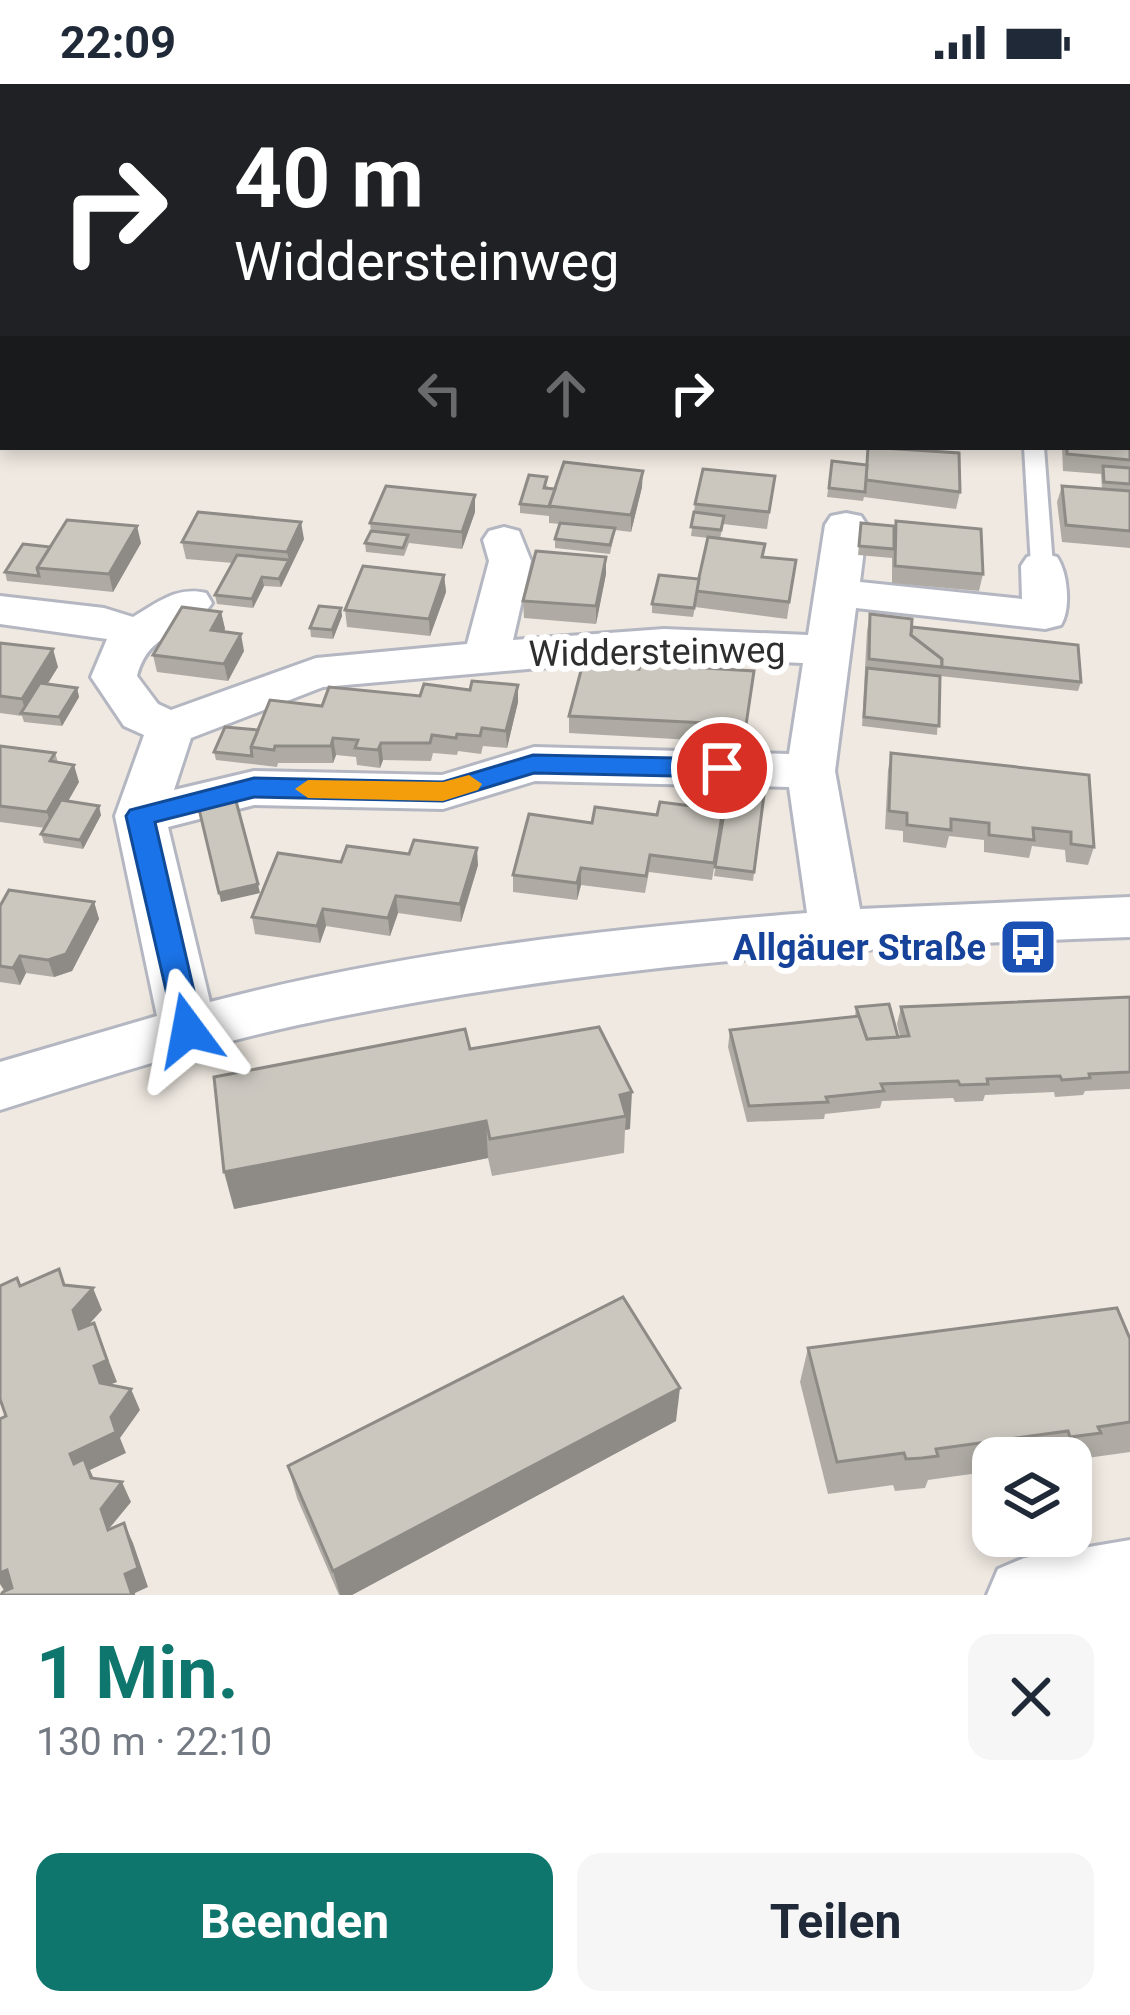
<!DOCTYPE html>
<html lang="de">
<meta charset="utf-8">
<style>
body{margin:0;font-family:Roboto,sans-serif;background:#f6f6f7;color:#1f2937;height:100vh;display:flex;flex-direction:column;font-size:45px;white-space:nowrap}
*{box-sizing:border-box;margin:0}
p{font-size:39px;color:#747a83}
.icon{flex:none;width:66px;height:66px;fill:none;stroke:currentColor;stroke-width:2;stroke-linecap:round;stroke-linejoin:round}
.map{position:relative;height:1511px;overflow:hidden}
.side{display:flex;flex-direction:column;background:#fff;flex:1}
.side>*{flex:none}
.banner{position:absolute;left:0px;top:0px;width:1131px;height:366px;box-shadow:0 6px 18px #0003;background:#202124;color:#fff;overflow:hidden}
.fabs{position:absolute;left:972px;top:1353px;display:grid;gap:24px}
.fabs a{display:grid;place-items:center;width:120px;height:120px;border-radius:24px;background:#fff;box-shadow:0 6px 18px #0003;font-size:60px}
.pin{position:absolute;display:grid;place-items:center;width:102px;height:102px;color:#fff;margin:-51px;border:6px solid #fff;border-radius:50%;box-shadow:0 3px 12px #0007}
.me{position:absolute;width:132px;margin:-66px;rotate:347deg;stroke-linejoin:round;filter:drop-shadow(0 0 9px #0008)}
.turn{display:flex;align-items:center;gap:42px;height:252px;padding:0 36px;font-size:54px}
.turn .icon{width:156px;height:156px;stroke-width:2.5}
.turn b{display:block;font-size:84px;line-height:102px}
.lanes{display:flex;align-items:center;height:114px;padding:0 36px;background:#0003;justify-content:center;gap:60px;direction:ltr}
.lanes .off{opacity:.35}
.round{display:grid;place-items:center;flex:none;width:126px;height:126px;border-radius:24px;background:#f6f6f7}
.overview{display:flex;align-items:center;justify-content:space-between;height:204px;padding:0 36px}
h1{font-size:72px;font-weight:700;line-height:90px;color:#0f766e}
.cta{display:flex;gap:24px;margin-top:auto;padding:24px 36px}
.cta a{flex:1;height:138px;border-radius:24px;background:#0f766e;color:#fff;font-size:48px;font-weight:700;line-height:138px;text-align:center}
.cta a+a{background:#f6f6f7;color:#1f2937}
.status{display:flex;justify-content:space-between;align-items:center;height:84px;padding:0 60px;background:#fff;direction:ltr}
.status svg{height:33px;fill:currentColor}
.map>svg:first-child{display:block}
</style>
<div class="status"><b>22:09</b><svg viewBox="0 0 49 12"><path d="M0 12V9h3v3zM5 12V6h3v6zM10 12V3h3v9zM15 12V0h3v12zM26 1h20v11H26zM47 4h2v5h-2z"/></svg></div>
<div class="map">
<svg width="1130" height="1511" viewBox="0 0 1130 1511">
<rect width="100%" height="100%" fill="#efe9e1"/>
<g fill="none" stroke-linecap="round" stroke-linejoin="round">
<g stroke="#b4b7c1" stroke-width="6">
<polygon id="service" points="1024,363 1044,363 1053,482 1042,489 1031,482"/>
</g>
<g stroke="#b4b7c1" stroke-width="6">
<g id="minor">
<path d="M846 429 861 432 867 441 860 498 1022 515 1021 482 1027 473 1042 469 1057 473C1068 489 1071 525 1061 541L1045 545 856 524 835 687 860 825 1130 813V853C851 862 572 883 298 941 197 963 98 995 0 1026V978L157 932 115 732 144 651 124 642 91 593 107 555 0 540V512L104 524 133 533C157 519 177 502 206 509L212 519C189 554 150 543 137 592L158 620 171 626 316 574 467 560 489 477 483 456 489 447 504 443 519 447 531 477 513 556 664 545 808 551 825 441 831 432ZM664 573 803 579 789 670 534 663 442 691 254 687 174 706 191 654 323 603ZM535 697 789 703 807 829C607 845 404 867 210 918L168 743 254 721 443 725Z"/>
<polygon points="1130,1456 1130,1511 987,1511 998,1485 1024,1474"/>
</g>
</g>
<use href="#service" fill="#fff" fill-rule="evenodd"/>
<use href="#minor" fill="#fff" fill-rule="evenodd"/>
</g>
<g fill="#afaba4">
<polygon points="1130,341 1130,464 1062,458 1057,418 1062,402 1102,405 1101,390 1063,387 1062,363 1128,363"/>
<polygon points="868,363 960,408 956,425 864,413 863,417 827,413 832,377 866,381"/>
<polygon points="775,392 767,445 723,440 720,455 763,473 796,476 787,535 695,523 693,533 652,529 652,520 699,495 708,454 691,452 695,420"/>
<polygon points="548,401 547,404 642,403 631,448 615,446 610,470 555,464 555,455 560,440 549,439 549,432 520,429 520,420"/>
<polygon points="475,428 462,465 409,459 404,472 366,468 365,459 371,447 370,439"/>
<polygon points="861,439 983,490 979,507 892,499 892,474 858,471"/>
<polygon points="304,455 281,503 264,502 253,524 217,520 215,511 233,479 186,475 182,458"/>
<polygon points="141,459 113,508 7,497 5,488 50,463"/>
<polygon points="606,490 596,540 524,534 523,517"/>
<polygon points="444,491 446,508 430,552 347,543 345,526"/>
<polygon points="341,524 342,532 333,555 311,553 310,544"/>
<polygon points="221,528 225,545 223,548 244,567 228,597 157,588 153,571"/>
<polygon points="870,530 1081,598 1078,607 940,592 937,651 862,642 867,547"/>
<polygon points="0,559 58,583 47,600 77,604 79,613 62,642 24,638 22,632 0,629"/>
<polygon points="639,585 754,587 744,659 569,649 569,632"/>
<polygon points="518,601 518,618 507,664 483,662 481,670 458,667 457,671 433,669 431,677 383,676 380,684 357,681 356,673 336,671 333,679 278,679 277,683 216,676 214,668 258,646 322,622"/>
<polygon points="0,662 55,669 58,678 79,698 68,717 101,731 83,765 44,759 41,750 45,744 0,738"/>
<polygon points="891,669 1089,691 1094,763 1088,781 1066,778 1065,766 1032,762 1029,774 984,768 984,756 949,752 946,764 903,758 903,747 885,745 888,686"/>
<polygon points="729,699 765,703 753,797 714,792"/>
<polygon points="592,739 721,743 712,796 649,788 645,809 581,801 577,816 513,808 513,791"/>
<polygon points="341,778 478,781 461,838 398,829 390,852 326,842 320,859 255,850 252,833"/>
<polygon points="94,818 99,835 72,887 54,893 26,889 20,901 0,898 0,822"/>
<polygon points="1130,913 1130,1005 1085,1007 1083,1011 1055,1013 1054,1008 985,1011 983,1017 955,1018 953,1014 882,1017 880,1024 825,1030 824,1035 747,1038 728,963 730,946 855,933 856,923 898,953 900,952 897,940 901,923"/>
<polygon points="599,943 630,1045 625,1046 624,1069 492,1092 488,1074 234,1125 470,965"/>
<polygon points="1130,1255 1130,1368 1087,1374 1083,1382 1071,1383 1071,1374 993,1374 993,1387 928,1396 925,1404 895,1407 893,1401 828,1410 800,1298 808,1264"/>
<polygon points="676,1337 352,1511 339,1511 297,1414 288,1382"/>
</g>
<g fill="#8e8b86">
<polygon points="643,387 642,403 631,448 631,431"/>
<polygon points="475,411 475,428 462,465 462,448"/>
<polygon points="301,438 304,455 281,503 279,495 289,476 287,468"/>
<polygon points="137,442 141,459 113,508 109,490"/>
<polygon points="606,473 606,490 596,540 596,522"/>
<polygon points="444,491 446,508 430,552 429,535"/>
<polygon points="262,493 264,502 253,524 252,515"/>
<polygon points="341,524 342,532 333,555 332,546"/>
<polygon points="221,528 225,545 215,563 211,546"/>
<polygon points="241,550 244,567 228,597 224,580"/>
<polygon points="53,565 58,583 29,630 26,629 22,615"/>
<polygon points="518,601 518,618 507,664 506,647"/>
<polygon points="77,604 79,613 62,642 59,633"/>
<polygon points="333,654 336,671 333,679 331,662"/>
<polygon points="381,659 383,676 380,684 378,666"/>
<polygon points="74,681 79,698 52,745 47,728"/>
<polygon points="99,722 101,731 83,765 80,756"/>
<polygon points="477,764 478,781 461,838 460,820"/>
<polygon points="581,784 581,801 577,816 577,799"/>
<polygon points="258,800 260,809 221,818 219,809"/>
<polygon points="396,812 398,829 390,852 388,834"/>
<polygon points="94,818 99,835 72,887 54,893 48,876"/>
<polygon points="323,825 326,842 320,859 317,842"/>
<polygon points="20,872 26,889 20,901 13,884"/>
<polygon points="632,1008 630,1045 625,1046 626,1032 620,1011"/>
<polygon points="486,1037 488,1074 234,1125 224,1088"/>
<polygon points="93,1204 102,1226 82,1248 89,1267 73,1226"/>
<polygon points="94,1239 117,1298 104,1303 110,1320 94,1282"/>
<polygon points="680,1304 676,1337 352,1511 340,1511 333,1487"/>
<polygon points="131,1305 140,1326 120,1354 126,1369 90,1386 94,1395 84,1401 70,1370 111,1333"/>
<polygon points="122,1398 131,1418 108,1446 101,1425"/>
<polygon points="124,1439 133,1459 148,1503 135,1509 135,1511 131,1511 125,1490"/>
<polygon points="7,1486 20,1505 7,1511 0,1500 0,1489"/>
</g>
<g fill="#cbc7bf" stroke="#8e8b86" stroke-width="3">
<polygon points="1128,340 1130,341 1130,376 1067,370 1067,363 1128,363"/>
<polygon points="868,363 959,369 960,408 866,396"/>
<polygon points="832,377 867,381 865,408 829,404"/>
<polygon points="564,378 643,387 631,431 549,422"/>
<polygon points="1103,382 1130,384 1130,400 1104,398"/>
<polygon points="703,385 775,392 769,428 695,420"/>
<polygon points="529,391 547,393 544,404 555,405 549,422 552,423 520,420"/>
<polygon points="386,402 475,411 462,448 370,439"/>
<polygon points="1062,402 1130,407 1130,447 1066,441"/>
<polygon points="198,428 301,438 287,468 182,458"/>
<polygon points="694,428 724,432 721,446 691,443"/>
<polygon points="67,436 137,442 109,490 37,484"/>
<polygon points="896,437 981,445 983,490 895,482"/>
<polygon points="560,439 615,444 610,461 555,455"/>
<polygon points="861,439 894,442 894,465 859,462"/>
<polygon points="371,447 408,451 403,464 365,459"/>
<polygon points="708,453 765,460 762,473 796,476 789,518 696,507"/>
<polygon points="23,460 50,463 37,484 39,492 5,488"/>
<polygon points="536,467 606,473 596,522 523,517"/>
<polygon points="237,471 289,476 279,495 262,493 252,515 215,511"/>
<polygon points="363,482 444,491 429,535 345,526"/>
<polygon points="659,491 699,495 694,524 652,520"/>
<polygon points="319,522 341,524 332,546 310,544"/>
<polygon points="182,523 221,528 211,546 241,550 224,580 153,571"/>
<polygon points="870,530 912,535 911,551 942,575 942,583 869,575"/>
<polygon points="912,543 1078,561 1081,598 942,583 942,575 911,551"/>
<polygon points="0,559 53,565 22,615 0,612"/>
<polygon points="583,579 639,585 640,580 754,587 746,641 569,632"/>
<polygon points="867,584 940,592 939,642 864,633"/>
<polygon points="472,597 518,601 506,647 482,644 480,652 457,650 456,654 432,651 430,659 381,659 378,666 355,664 358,656 333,654 331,662 275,662 274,666 251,663 270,616 322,622 329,603 420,612 424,600 470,606"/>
<polygon points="40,599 77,604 59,633 21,629"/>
<polygon points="225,643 258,646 251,663 252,672 214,668"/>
<polygon points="0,662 55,669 50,677 74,681 47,728 0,722"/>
<polygon points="891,669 1089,691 1094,763 1071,760 1071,748 1033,744 1034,756 989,751 989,739 951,735 951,746 907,741 907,729 889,727"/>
<polygon points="729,699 765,703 754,788 715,783"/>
<polygon points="61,716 99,722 80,756 41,750"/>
<polygon points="236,717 258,800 219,809 199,725"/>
<polygon points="660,718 723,726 714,779 650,771 646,792 581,784 577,799 513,791 529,730 592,739 595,723 657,731"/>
<polygon points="414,756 477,764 460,820 396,812 388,834 323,825 317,842 252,833 278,769 341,778 347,762 409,770"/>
<polygon points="9,806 94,818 66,870 48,876 20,872 13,884 0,882 0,822"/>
<polygon points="1130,913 1130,988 1089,990 1090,994 1062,996 1060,992 987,995 988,1000 960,1001 958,997 881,1000 884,1007 826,1013 828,1018 749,1022 730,946 859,932 867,955 909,952 901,923"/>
<polygon points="889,920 898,953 867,955 856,923"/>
<polygon points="599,943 632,1008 620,1011 626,1032 490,1055 486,1037 224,1088 214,993 465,945 470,965"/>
<polygon points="59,1185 64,1201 93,1204 73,1226 79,1245 94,1239 107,1276 94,1282 100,1299 131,1305 111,1333 116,1348 70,1370 74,1380 84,1375 91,1394 122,1398 101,1425 108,1446 124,1439 138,1484 125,1490 132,1511 1,1511 3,1508 12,1504 7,1486 0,1489 0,1335 6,1332 0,1315 0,1202 17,1194 20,1202"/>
<polygon points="623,1213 680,1304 333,1487 288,1382"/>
<polygon points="1117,1224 1130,1255 1130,1338 1098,1343 1101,1349 1070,1353 1068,1347 936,1365 938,1372 922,1374 906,1375 904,1369 837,1378 808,1264"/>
</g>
<polygon fill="#1a73e8" stroke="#114b97" stroke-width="3" points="533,671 722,675 735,684 722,693 534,689 443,717 254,713 155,738 203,946 198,954 177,954 126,732 130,726 254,694 443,698"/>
<polygon fill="#f59e0b" points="469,691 482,700 478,706 443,717 308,714 295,705 308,696 443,698"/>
<defs>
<g id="bus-square" transform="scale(3)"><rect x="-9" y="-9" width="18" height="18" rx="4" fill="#1a4fb4" stroke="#fff"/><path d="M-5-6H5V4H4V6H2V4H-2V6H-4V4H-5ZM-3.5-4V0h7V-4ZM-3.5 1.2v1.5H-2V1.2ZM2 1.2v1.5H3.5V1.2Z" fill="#fff"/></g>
</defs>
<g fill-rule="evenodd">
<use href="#bus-square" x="1028" y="863"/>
</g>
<g text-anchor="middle" stroke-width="12" stroke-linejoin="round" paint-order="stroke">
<g font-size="36" fill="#2e2e2e" stroke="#fff">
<text transform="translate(657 567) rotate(-1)" y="13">Widdersteinweg</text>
</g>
<g font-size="36" font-weight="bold" fill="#164399" stroke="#fff" text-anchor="end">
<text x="986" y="876">Allgäuer Straße</text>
</g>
</g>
</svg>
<div class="fabs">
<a><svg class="icon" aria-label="layers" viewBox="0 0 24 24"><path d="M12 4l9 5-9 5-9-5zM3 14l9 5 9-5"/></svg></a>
</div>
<div class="pin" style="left:722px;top:684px;background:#d93025"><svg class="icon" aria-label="arrive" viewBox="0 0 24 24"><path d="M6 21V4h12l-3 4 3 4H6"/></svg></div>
<svg class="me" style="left:188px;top:946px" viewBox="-20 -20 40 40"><path d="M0-17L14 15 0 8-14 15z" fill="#1a73e8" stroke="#fff" stroke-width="4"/></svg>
<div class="banner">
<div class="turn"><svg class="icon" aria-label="right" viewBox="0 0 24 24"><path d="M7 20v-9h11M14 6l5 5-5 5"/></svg><div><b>40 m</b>Widdersteinweg</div></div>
<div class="lanes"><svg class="icon off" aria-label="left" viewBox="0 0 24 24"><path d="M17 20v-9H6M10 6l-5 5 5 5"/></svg><svg class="icon off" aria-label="ahead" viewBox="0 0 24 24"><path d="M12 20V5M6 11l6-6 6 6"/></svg><svg class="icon" aria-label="right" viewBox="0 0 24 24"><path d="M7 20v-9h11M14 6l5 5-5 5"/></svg></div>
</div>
</div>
<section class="side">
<div class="overview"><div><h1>1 Min.</h1><p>130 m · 22:10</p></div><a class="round"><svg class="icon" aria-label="close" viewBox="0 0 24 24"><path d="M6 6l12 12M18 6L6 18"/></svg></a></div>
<div class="cta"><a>Beenden</a><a>Teilen</a></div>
</section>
